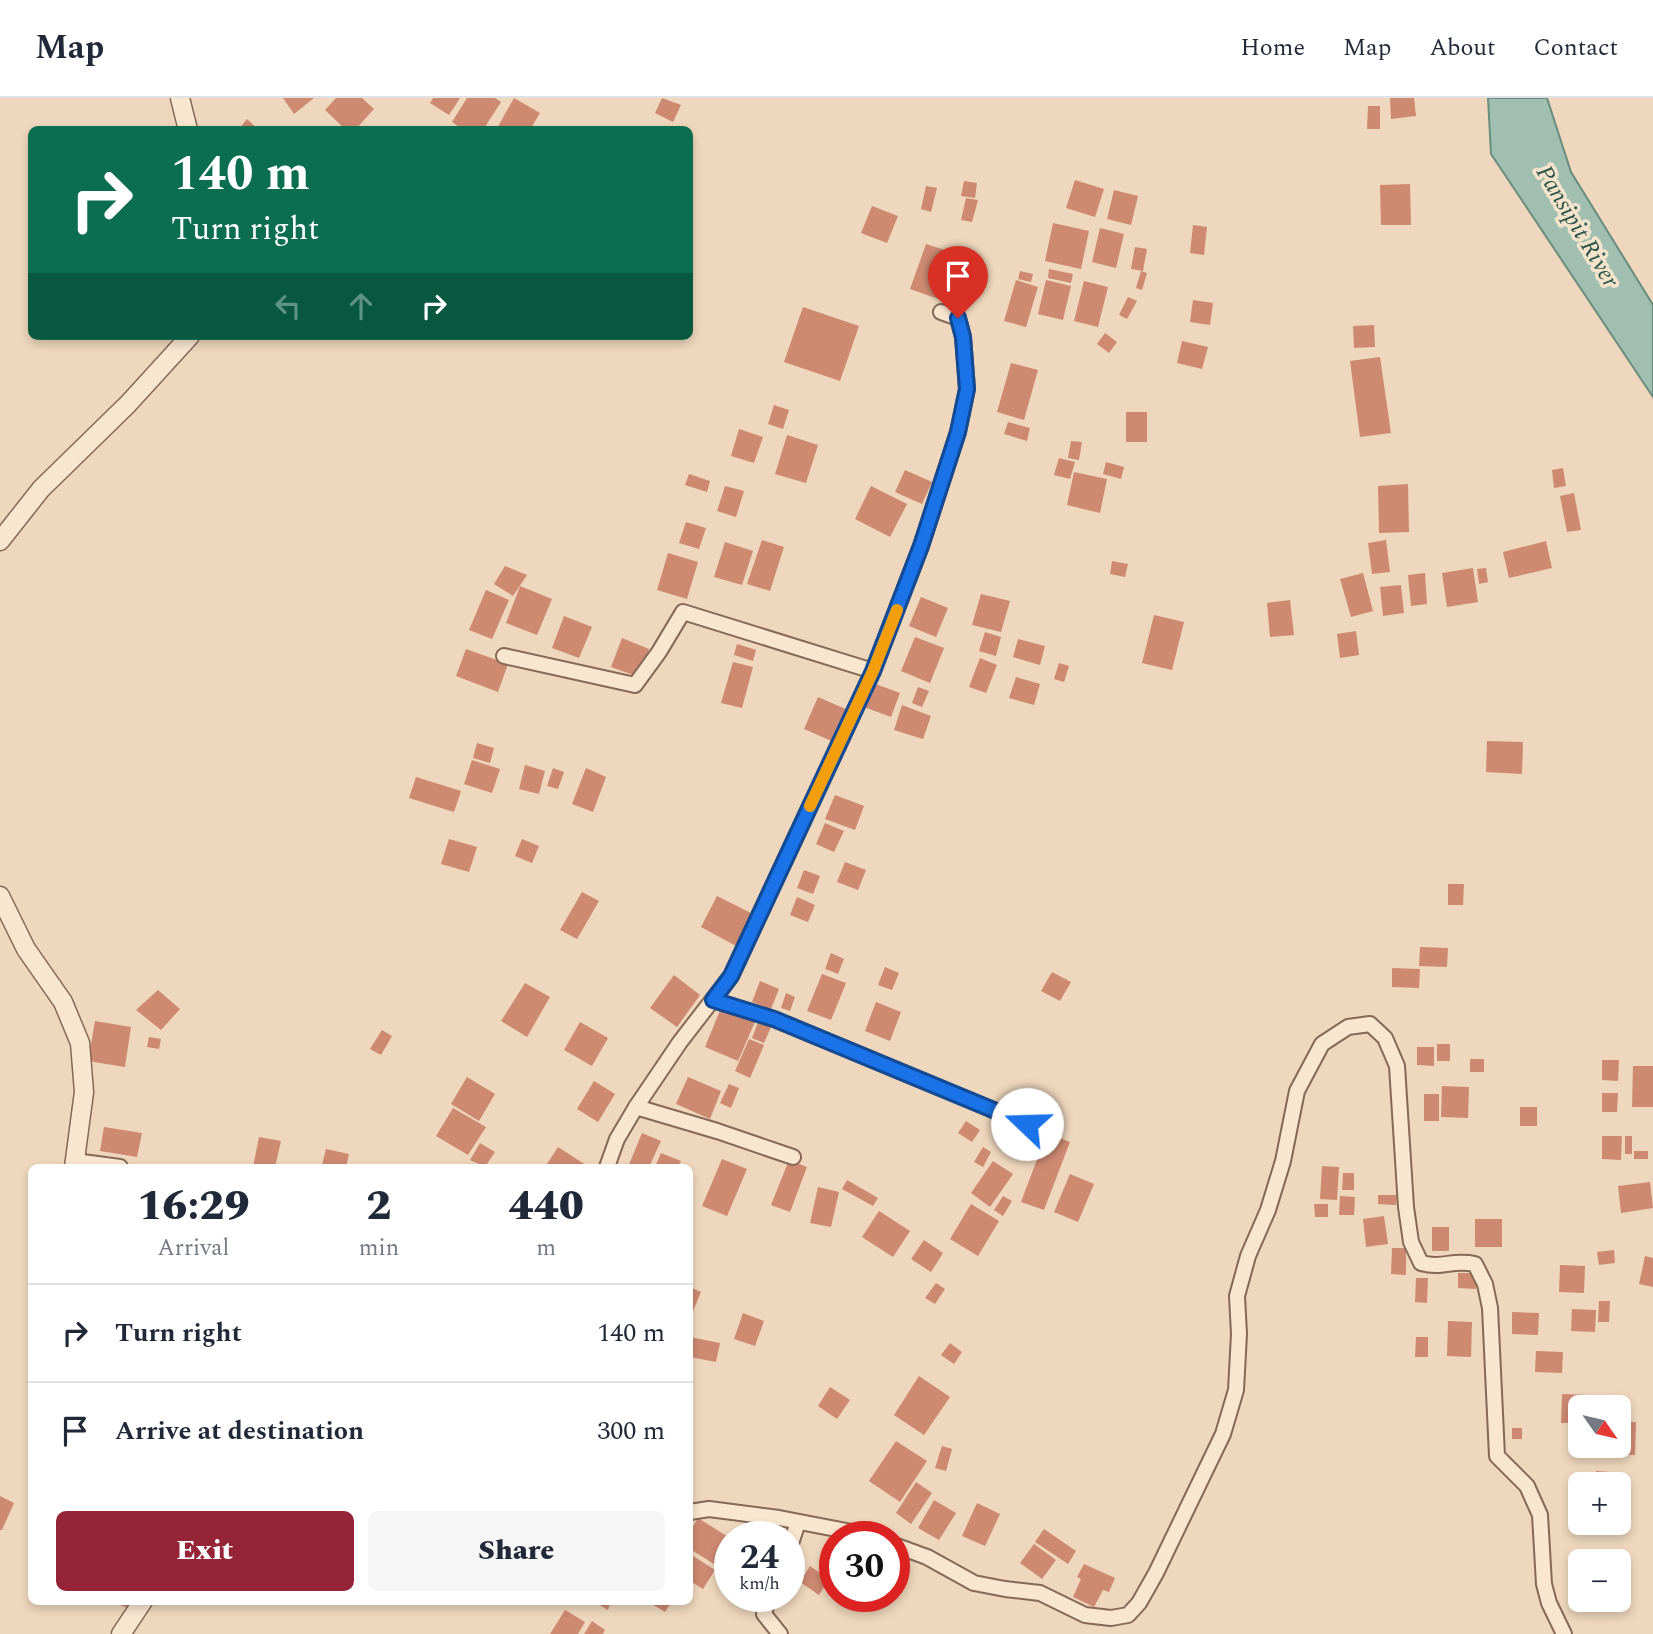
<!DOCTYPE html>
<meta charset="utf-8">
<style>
body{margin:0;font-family:Spectral,serif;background:#f6f6f7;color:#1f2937;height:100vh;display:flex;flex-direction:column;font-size:26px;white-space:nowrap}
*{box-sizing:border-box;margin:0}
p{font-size:23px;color:#747a83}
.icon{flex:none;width:38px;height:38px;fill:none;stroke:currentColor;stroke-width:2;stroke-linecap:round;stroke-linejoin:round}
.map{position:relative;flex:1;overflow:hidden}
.panel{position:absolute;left:28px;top:1066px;width:665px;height:441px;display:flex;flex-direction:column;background:#fff;border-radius:10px;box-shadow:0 4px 10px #0003}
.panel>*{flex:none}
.hud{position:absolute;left:28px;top:28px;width:665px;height:214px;border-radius:10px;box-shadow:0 4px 10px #0003;background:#0b6e4f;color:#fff;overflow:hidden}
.needle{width:46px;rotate:124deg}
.tools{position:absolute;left:1568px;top:1297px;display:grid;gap:14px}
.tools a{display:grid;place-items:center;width:63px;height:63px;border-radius:10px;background:#fff;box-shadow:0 4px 10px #0003;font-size:35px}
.speed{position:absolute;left:714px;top:1423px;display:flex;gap:14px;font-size:35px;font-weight:700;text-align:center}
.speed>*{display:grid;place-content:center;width:91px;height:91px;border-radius:50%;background:#fff;box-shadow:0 4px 10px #0003;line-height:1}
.speed small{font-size:18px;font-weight:400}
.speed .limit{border:10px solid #d22;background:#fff;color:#111}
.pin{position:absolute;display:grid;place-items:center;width:60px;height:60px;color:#fff;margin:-72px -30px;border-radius:50% 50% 50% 0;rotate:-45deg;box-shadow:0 0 7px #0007}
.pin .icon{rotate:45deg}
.me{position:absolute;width:77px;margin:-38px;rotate:291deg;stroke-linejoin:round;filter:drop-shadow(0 0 5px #0008)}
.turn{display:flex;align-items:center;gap:24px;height:147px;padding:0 28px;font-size:32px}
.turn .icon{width:91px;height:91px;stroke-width:2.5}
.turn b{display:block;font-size:49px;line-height:60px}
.lanes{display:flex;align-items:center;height:66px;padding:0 28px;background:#0003;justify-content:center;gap:35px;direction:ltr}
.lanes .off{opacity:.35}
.eta{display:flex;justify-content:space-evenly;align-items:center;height:119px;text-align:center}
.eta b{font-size:42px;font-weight:800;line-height:49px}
.primary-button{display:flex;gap:14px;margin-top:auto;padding:14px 28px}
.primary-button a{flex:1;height:80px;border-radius:10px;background:#962438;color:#fff;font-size:28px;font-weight:800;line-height:80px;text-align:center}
.primary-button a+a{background:#f6f6f7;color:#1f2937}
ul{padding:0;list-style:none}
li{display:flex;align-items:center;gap:21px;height:98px;padding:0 28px;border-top:2px solid #e0e1e3}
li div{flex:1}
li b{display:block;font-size:26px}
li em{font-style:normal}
header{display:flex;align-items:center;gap:42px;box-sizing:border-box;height:98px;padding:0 35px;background:#fff;border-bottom:2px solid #e0e1e3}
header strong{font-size:33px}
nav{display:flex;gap:38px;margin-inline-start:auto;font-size:24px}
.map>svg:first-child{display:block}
</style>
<header>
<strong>Map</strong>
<nav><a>Home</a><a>Map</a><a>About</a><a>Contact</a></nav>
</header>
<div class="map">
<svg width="1653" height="1536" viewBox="0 0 1653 1536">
<rect width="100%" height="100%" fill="#eed7bc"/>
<polygon fill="#a0bfb1" stroke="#688d7e" stroke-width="2" points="1488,0 1547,0 1571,74 1653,207 1653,299 1491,56"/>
<g fill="#ce8971">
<polygon points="283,0 314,0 294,16"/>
<polygon points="336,0 362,0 374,11 355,32 346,32 325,12"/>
<polygon points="433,0 460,0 449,17 430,5"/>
<polygon points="467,0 495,0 501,4 483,32 464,32 452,24"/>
<polygon points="514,0 540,15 530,32 496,32"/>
<polygon points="662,0 681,7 673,24 655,15"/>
<polygon points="1390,0 1414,0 1416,18 1391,21"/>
<polygon points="1368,8 1380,8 1380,31 1367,31"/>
<polygon points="247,21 259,32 238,32"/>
<polygon points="1075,82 1104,91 1095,119 1066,110"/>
<polygon points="964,83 977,85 975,100 961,98"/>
<polygon points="1410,86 1411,127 1381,127 1380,87"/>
<polygon points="926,88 937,90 931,114 921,111"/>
<polygon points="1114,92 1138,98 1131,127 1107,121"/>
<polygon points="966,100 978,102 972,124 961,122"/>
<polygon points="872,108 898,118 887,145 861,135"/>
<polygon points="1053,125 1089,133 1081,171 1045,163"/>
<polygon points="1193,127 1207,129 1204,157 1190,155"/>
<polygon points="1100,130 1124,136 1116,170 1092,164"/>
<polygon points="926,146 960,157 944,203 910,191"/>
<polygon points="1135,149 1147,151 1143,173 1131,171"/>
<polygon points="1049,171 1073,176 1071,185 1048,180"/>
<polygon points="1020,173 1033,176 1031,184 1018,181"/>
<polygon points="1141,173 1147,175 1142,192 1136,190"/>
<polygon points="1016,182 1038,189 1026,229 1004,223"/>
<polygon points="1046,182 1071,188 1063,222 1038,216"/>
<polygon points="1084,183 1108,189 1098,229 1074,223"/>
<polygon points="1128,199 1137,203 1127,221 1119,217"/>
<polygon points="1193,202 1213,205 1210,227 1190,224"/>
<polygon points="803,209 859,228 840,283 784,264"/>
<polygon points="1374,227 1375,249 1354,250 1353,228"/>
<polygon points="1105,235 1117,244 1109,255 1097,246"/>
<polygon points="1182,243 1208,249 1202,271 1177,265"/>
<polygon points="1380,259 1391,335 1360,339 1350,263"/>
<polygon points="1011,265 1038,272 1024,322 997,314"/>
<polygon points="774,307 789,312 783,331 768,326"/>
<rect x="1126" y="314" width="21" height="30"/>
<polygon points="1008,324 1030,330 1027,343 1004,336"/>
<polygon points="739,331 763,339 754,365 731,358"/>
<polygon points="787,337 818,347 806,385 775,376"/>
<polygon points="1071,343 1082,344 1079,362 1068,360"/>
<polygon points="1059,360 1075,364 1070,381 1054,377"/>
<polygon points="1106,364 1124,369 1121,381 1103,376"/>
<polygon points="1563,370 1566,388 1554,390 1552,372"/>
<polygon points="905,372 932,384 922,406 895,394"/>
<polygon points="1074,374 1107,381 1100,415 1067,407"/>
<polygon points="689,376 710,383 707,394 685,387"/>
<polygon points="1408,386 1409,434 1379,435 1378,388"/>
<polygon points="725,388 744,393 736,419 717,413"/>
<polygon points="871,388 907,406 890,439 855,421"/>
<polygon points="1574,395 1581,432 1567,434 1560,398"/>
<polygon points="686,424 706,430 699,451 679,445"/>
<polygon points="762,442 784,449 770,493 747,486"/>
<polygon points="1386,442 1390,474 1372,476 1368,445"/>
<polygon points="1546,443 1552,470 1509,480 1503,454"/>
<polygon points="725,444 753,453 742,487 714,479"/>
<polygon points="668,455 698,464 687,501 657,492"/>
<polygon points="1112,463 1128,466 1125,479 1110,476"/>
<polygon points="505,468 527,477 513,498 494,486"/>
<polygon points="1473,470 1478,504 1447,509 1442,475"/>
<polygon points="1486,470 1488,484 1479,486 1477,471"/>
<polygon points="1363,475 1373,513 1351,519 1340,481"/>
<polygon points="1425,475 1427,506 1411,508 1408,477"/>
<polygon points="1401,487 1404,515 1383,518 1380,489"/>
<polygon points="520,488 552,501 537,537 506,525"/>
<polygon points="486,492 509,502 492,541 469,532"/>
<polygon points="981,496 1010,503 1001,534 972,527"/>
<polygon points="921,499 948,510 936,539 909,528"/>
<polygon points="1290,502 1294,537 1270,539 1267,505"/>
<polygon points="1154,517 1184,524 1172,572 1142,565"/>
<polygon points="564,518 592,529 579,560 552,550"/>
<polygon points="1356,533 1359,557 1340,560 1337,536"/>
<polygon points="985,534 1001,539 996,558 979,553"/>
<polygon points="915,539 944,550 930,585 901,573"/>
<polygon points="622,540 649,551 639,579 611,569"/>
<polygon points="1018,541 1045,548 1040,567 1013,559"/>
<polygon points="737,546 756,552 753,563 734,557"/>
<polygon points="466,551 508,566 498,594 456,578"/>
<polygon points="980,560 997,567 986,595 969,589"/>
<polygon points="733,564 753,569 742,610 721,605"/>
<polygon points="1059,565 1069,568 1064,584 1054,581"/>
<polygon points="1016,579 1040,586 1034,607 1009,600"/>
<polygon points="873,585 900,595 891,619 864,609"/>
<polygon points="918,589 929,593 922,609 912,605"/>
<polygon points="818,599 850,613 836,645 804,631"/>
<polygon points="902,607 931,618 923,641 894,632"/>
<polygon points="1487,643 1523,644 1522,676 1486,674"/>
<polygon points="477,645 494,650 490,665 473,660"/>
<polygon points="472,662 500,671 492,695 464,686"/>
<polygon points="525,667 545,673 539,696 519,691"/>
<polygon points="553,670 564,674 558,691 547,688"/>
<polygon points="586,670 606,679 593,714 572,706"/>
<polygon points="416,679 461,693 454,714 409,700"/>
<polygon points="835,697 864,708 855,732 825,721"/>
<polygon points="825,725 844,733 834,754 816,746"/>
<polygon points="449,741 477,749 469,774 441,766"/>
<polygon points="522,741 539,748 532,765 515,758"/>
<polygon points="845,764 866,772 858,792 837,784"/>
<polygon points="804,772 820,778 813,796 797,790"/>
<polygon points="1448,786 1464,786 1463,807 1448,807"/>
<polygon points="582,794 599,803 577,841 560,832"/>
<polygon points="717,798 753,816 736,848 701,829"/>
<polygon points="797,799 815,807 808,824 790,817"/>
<polygon points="1420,849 1448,850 1447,869 1419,868"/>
<polygon points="831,855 844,861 838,876 825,871"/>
<polygon points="885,869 899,875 892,892 878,887"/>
<polygon points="1392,870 1420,871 1419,890 1392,889"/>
<polygon points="1052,874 1071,884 1060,903 1041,893"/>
<polygon points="822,876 846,885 831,922 807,913"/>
<polygon points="674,877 700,897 677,929 650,910"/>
<polygon points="760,883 779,891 771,911 752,904"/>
<polygon points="525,885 550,899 527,939 501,923"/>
<polygon points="158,892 180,911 161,932 136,912"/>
<polygon points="786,895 795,899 790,913 781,910"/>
<polygon points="876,904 901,914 890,943 865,933"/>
<polygon points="721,910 755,924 738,963 705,949"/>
<polygon points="95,923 131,929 125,969 88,963"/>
<polygon points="580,924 608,940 592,968 564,952"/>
<polygon points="758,924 771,929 764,945 752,940"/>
<polygon points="382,932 392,938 381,957 370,951"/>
<polygon points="149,939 161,941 159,951 147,949"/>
<polygon points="749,941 764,947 750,980 735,973"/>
<rect x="1437" y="946" width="13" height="17"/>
<polygon points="1417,949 1434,949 1434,968 1417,967"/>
<rect x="1470" y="961" width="14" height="13"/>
<polygon points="1602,962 1619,962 1618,983 1602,982"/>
<polygon points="1633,968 1653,968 1653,1009 1632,1009"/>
<polygon points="467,979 495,996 479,1023 451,1006"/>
<polygon points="688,979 721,993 710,1021 676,1006"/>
<polygon points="594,983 615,996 598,1024 577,1011"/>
<polygon points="729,986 739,990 731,1010 720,1005"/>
<polygon points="1442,988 1469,989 1468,1020 1441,1019"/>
<polygon points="1602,995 1618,995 1617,1014 1602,1014"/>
<rect x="1424" y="996" width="15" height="27"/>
<rect x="1520" y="1009" width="17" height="19"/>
<polygon points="453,1010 486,1029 468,1057 436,1038"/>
<polygon points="966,1023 980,1032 972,1044 958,1035"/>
<polygon points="1018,1028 1042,1041 1034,1057 1010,1044"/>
<polygon points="104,1029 142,1035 137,1059 100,1053"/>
<polygon points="642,1035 661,1043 649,1069 628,1069"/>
<polygon points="1047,1035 1070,1044 1044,1112 1021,1104"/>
<polygon points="1602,1038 1622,1038 1621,1062 1602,1061"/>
<rect x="1625" y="1038" width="7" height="18"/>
<polygon points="259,1039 281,1043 275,1069 253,1069"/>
<polygon points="480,1045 495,1054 485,1069 470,1062"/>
<polygon points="558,1049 589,1069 545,1069"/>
<polygon points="983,1049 991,1054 983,1069 974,1064"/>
<polygon points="326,1051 349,1056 346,1069 315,1069 316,1066 322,1067"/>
<rect x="1634" y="1053" width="14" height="8"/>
<polygon points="661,1055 681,1063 678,1069 655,1069"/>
<polygon points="722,1061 747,1071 727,1118 702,1108"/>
<polygon points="789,1062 807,1069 790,1114 771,1107"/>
<polygon points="993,1063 1013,1076 990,1109 971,1095"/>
<polygon points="1322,1068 1339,1069 1337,1102 1320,1101"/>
<polygon points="1343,1075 1354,1075 1354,1092 1342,1092"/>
<polygon points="1070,1076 1094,1086 1078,1124 1054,1114"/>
<polygon points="847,1082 878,1100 873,1108 842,1091"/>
<polygon points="1650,1084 1653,1110 1621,1115 1618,1088"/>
<polygon points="818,1089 839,1094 831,1129 810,1125"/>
<polygon points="1378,1097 1397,1097 1396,1107 1378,1106"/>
<polygon points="1003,1098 1012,1103 1003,1118 994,1112"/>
<polygon points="1340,1098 1355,1099 1354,1117 1339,1117"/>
<polygon points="971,1106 999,1123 978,1158 950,1141"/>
<polygon points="1314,1106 1328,1106 1328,1119 1315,1119"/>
<polygon points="879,1113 910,1133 893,1159 862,1139"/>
<polygon points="1384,1118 1388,1146 1366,1149 1363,1121"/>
<rect x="1475" y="1121" width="27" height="28"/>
<rect x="1432" y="1129" width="17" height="24"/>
<polygon points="924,1142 943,1155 931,1174 911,1161"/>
<polygon points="1392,1150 1406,1150 1406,1177 1391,1176"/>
<polygon points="1614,1152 1615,1165 1599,1167 1597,1154"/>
<polygon points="1645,1158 1653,1160 1653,1189 1639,1186"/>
<polygon points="1560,1167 1585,1168 1584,1195 1559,1194"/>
<polygon points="1458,1175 1477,1175 1476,1191 1458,1190"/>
<polygon points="1416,1180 1428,1180 1427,1205 1415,1204"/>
<polygon points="936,1185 945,1191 935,1206 925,1200"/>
<polygon points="690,1189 701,1194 690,1220"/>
<polygon points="1599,1203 1610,1203 1609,1224 1598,1224"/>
<polygon points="1572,1211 1596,1212 1595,1234 1571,1233"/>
<polygon points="1512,1214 1539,1215 1538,1237 1512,1236"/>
<polygon points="743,1215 764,1223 755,1248 734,1241"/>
<polygon points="1448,1223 1472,1224 1471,1259 1447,1258"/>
<polygon points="690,1239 720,1245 716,1264 690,1259"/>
<polygon points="1416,1239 1428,1239 1428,1259 1415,1259"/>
<polygon points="950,1245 962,1254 954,1266 941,1257"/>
<polygon points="1536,1253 1563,1254 1562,1275 1535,1274"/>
<polygon points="919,1278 950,1299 924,1337 894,1317"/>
<polygon points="830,1289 850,1302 837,1321 818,1308"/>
<polygon points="1562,1296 1589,1297 1589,1309 1580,1309 1580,1325 1561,1325"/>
<polygon points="1619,1324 1636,1324 1635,1357 1610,1356 1610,1348 1619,1348"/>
<rect x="1512" y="1330" width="10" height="11"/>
<polygon points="896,1343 927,1363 900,1404 869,1383"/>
<polygon points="942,1348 952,1351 946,1373 935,1370"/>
<polygon points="1596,1373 1610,1374 1608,1386 1595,1386"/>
<polygon points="1613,1378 1627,1379 1626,1396 1619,1396 1619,1386 1613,1386"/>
<polygon points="916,1384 932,1395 911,1426 896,1415"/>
<polygon points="0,1398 14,1405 2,1432 0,1432"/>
<polygon points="934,1402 956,1415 939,1442 918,1430"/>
<polygon points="977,1405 1000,1416 985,1448 962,1438"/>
<polygon points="698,1420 730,1440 714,1466 690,1451 690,1433"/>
<polygon points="1044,1431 1076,1453 1068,1466 1035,1444"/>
<polygon points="1034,1446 1056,1462 1042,1481 1020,1465"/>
<polygon points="690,1456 715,1472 703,1491 690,1483"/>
<polygon points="1084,1466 1115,1480 1109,1494 1103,1492 1094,1509 1073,1499 1081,1481 1077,1479"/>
<polygon points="810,1468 823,1477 827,1470 835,1475 835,1497 824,1489 819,1497 800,1484"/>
<polygon points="866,1498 889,1498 879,1511 864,1501"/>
<polygon points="109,1503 137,1503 134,1512"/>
<polygon points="593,1503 611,1503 608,1512"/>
<polygon points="647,1503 672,1503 665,1514"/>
<polygon points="565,1512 585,1524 578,1536 550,1536"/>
<polygon points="592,1523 605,1532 603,1536 584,1536"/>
</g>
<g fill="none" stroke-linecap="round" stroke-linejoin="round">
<g stroke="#866856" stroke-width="18">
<g id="minor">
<polyline points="504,558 635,587 659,554 683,514 873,573"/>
<polyline points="713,902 774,921 1027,1026"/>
<polyline points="636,1009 717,1033 793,1059"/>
<polyline points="75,1063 120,1069"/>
<polyline points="607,1069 617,1041 636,1009 680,944 731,878 873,573 921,448 958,334 967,291 963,239 958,220 941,214"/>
<polyline points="690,1414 709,1411 779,1420 872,1438"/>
<path d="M894 1447 927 1459 974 1485 1005 1491 1040 1495 1085 1517 1111 1520 1128 1517 1139 1505 1156 1475 1223 1336 1236 1292 1239 1236 1237 1198 1248 1158 1268 1112 1283 1063 1297 993 1322 946 1348 929 1370 926 1385 940 1397 968 1406 1109 1411 1144 1421 1165C1444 1171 1451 1161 1475 1166L1485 1186 1490 1210 1497 1358 1527 1388 1540 1417 1544 1486 1549 1505 1564 1536"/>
<polyline points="789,1452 798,1424"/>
<polyline points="769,1498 764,1516 780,1536"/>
</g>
</g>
<g stroke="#866856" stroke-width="21">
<g id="tertiary">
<polyline points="180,0 188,32"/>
<polyline points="0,443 41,391 128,306 190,238"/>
<polyline points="0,798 26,851 63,904 80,945 84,994 74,1069"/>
<polyline points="121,1536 143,1503"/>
</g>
</g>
<use href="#minor" stroke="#f9e6cf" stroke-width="14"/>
<use href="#tertiary" stroke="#f9e6cf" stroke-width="18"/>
</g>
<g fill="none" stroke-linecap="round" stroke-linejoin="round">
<g stroke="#114b97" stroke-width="18">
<polyline id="route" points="958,220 963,239 967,291 958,334 921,448 873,573 731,878 713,902 774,921 1027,1026"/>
</g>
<use href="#route" stroke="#1a73e8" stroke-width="12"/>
<polyline stroke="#f59e0b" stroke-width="12" points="810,708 873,573 897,512"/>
</g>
<g text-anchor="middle" stroke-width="7" stroke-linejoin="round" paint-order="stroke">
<g font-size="24" font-style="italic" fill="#29554b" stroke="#f6e3cc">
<text transform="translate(1578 128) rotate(59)" y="8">Pansipit River</text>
</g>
</g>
</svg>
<div class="tools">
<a><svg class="needle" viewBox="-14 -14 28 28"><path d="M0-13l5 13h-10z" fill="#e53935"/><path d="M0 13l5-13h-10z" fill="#747a83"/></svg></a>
<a>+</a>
<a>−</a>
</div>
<div class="speed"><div>24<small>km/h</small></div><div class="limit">30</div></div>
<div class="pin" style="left:958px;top:220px;background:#d93025"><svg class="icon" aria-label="arrive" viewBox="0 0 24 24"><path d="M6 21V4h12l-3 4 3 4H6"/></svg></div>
<svg class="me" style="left:1027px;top:1026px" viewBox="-20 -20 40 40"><circle r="19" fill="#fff"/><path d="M0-13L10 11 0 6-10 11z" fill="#1a73e8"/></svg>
<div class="hud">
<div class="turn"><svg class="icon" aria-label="right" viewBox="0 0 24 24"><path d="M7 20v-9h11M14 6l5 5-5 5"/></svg><div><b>140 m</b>Turn right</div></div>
<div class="lanes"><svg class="icon off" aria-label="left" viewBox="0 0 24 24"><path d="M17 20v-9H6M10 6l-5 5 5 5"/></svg><svg class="icon off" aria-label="ahead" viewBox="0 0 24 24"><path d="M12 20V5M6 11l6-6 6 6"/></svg><svg class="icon" aria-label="right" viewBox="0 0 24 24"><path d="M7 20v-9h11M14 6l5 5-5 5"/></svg></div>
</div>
<section class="panel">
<div class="eta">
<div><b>16:29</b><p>Arrival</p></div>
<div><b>2</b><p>min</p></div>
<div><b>440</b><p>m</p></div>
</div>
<ul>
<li><svg class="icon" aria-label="right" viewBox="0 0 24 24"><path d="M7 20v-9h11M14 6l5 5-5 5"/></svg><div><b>Turn right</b></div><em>140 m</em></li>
<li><svg class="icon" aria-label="arrive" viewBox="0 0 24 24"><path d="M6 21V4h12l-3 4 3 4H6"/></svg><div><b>Arrive at destination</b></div><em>300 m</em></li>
</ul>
<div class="primary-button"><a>Exit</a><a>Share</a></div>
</section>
</div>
